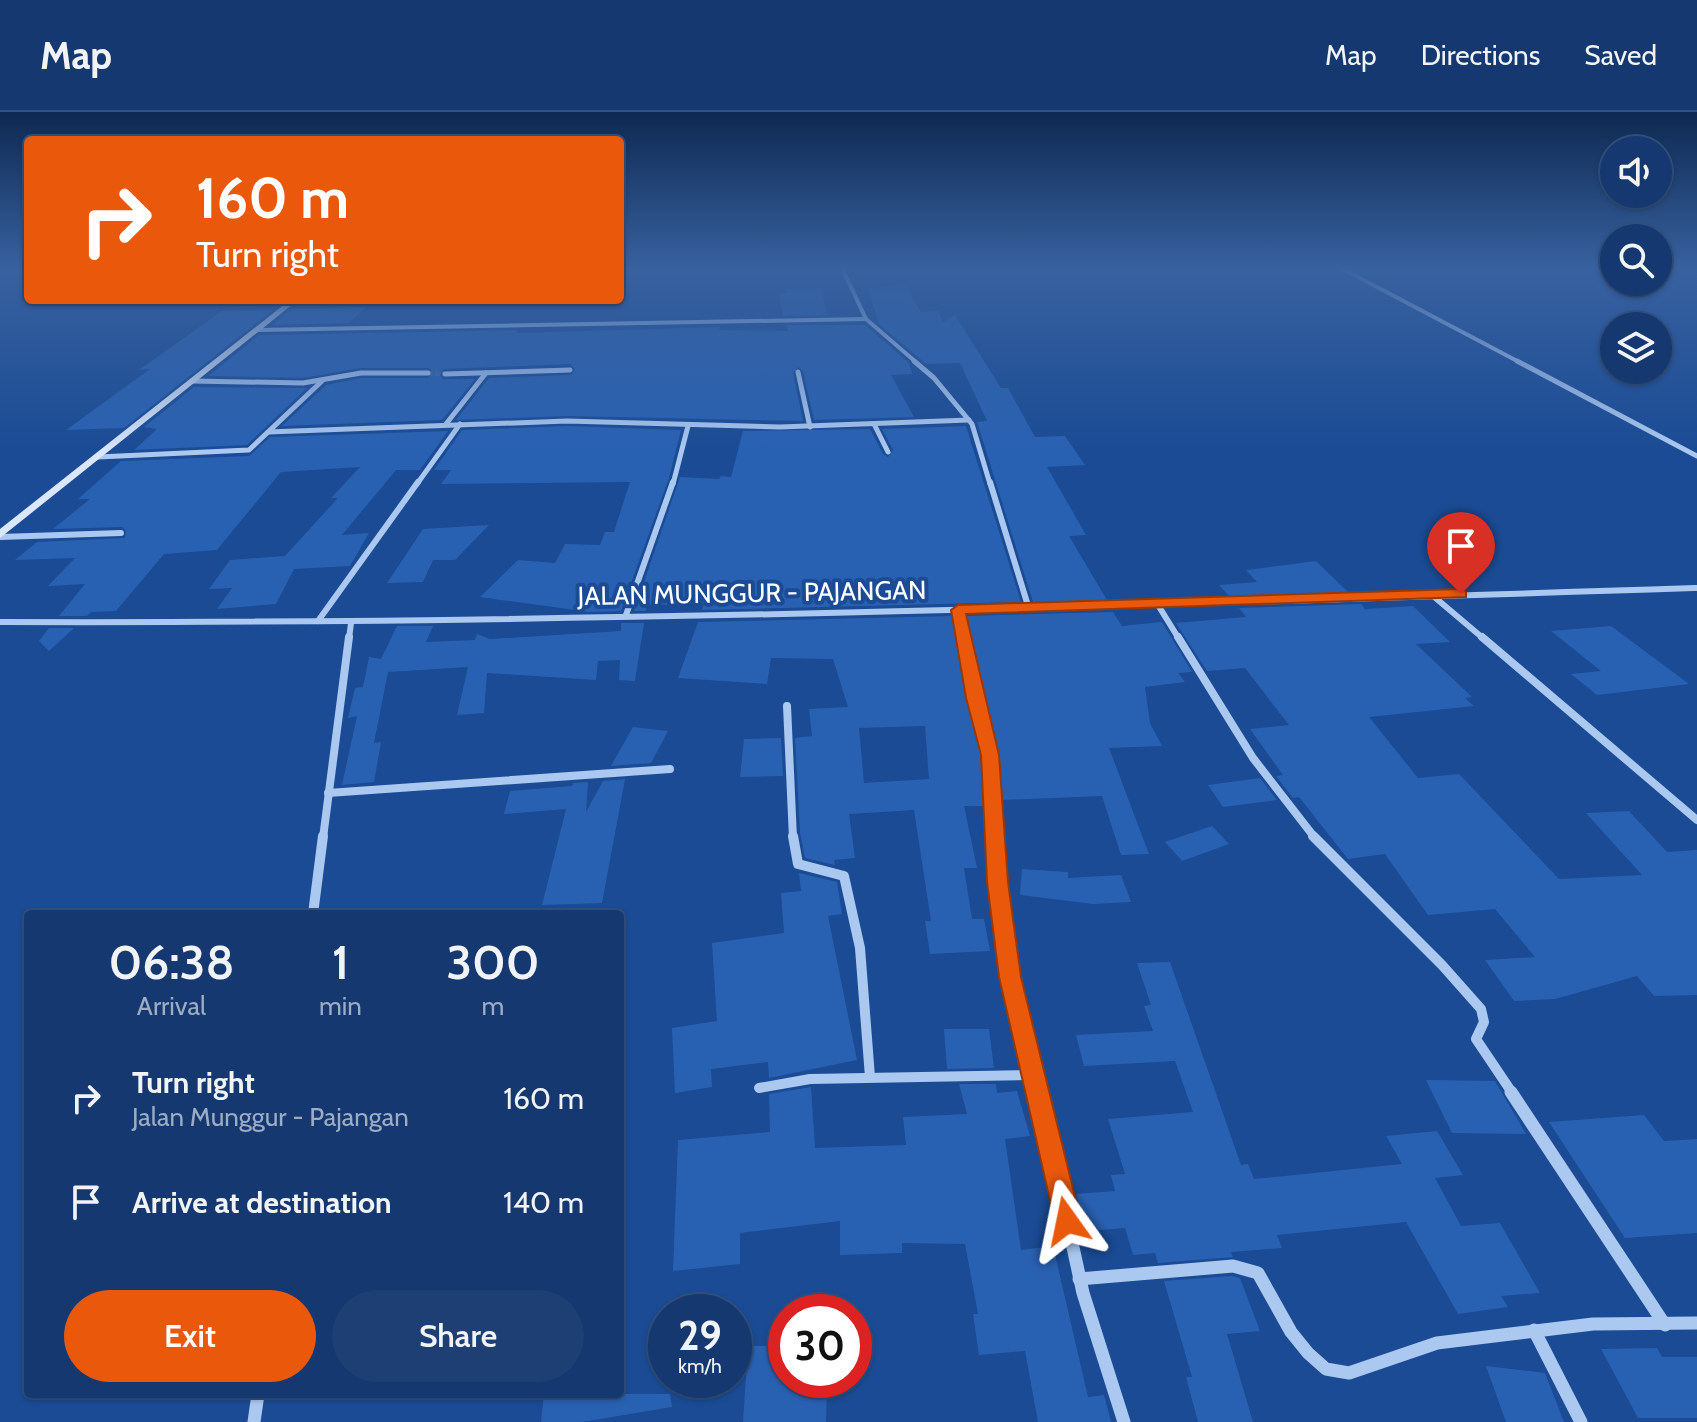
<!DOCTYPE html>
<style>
body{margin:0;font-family:Cabin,sans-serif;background:#1d3f74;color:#f1f3f6;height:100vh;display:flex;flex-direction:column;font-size:30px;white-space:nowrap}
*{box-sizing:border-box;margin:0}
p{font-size:26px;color:#9dacc3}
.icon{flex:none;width:44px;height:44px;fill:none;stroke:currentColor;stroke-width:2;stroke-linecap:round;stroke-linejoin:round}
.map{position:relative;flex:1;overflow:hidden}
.drawer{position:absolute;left:24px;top:798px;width:600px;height:488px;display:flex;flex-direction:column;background:#14386f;border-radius:8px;box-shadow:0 2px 6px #0004,0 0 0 2px #335282}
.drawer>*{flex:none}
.banner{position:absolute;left:24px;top:24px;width:600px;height:168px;border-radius:8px;box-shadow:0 2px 6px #0004,0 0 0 2px #335282;background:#ea580c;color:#fff;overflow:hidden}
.controls{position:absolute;left:1600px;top:24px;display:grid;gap:16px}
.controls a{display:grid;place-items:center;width:72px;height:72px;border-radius:50%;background:#14386f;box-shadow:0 2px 6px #0004,0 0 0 2px #335282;font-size:40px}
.speed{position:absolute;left:648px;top:1182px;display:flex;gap:16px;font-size:40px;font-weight:700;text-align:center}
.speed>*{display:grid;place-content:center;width:104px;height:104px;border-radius:50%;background:#14386f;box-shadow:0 2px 6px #0004,0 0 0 2px #335282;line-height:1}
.speed small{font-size:20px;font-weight:400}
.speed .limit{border:12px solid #d22;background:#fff;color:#111}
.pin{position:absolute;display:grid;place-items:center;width:68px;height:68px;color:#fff;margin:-82px -34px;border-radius:50% 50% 50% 0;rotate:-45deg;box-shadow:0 0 8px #0007}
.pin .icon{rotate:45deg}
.me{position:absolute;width:88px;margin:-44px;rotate:348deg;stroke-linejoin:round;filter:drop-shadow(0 0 6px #0008)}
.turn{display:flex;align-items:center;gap:28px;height:168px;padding:0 40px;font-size:36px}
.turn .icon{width:104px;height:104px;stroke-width:2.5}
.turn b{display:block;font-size:56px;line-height:68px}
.eta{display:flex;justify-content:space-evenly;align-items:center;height:136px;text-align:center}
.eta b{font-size:48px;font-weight:600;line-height:56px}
.action{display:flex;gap:16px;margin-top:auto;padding:16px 40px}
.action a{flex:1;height:92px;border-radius:48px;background:#ea580c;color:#fff;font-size:32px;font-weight:600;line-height:92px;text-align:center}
.action a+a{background:#1d3f74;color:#f1f3f6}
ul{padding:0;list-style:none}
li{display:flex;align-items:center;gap:24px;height:104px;padding:0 40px}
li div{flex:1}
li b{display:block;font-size:30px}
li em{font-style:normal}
header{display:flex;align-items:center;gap:48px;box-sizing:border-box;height:112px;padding:0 40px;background:#14386f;border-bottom:2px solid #335282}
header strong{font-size:38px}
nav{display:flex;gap:44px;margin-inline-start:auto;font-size:28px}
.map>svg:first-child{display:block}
</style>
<header>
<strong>Map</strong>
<nav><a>Map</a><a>Directions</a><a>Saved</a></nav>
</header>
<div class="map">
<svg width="1697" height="1310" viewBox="0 0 1697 1310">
<rect width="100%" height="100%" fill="#1a4b94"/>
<g fill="#2961b2" fill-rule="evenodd">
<polygon points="905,174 921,200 938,199 943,210 955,203 1001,276 1008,276 1035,325 1065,324 1085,353 1047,355 1086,423 1069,424 1107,488 1033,490 977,310 987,309 960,251 926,252 879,212 868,176"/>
<polygon points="821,176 827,203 783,204 779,182 786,181 786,177"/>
<polygon points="366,195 349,211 272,213 291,197"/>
<polygon points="273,198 124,316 66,318 150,257 139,258 222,199"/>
<polygon points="786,213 865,213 909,251 912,262 891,263 914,305 814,308 803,259 798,255 793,261 803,309 567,304 456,308 489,266 571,263 575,257 570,252 443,257 440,263 443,267 475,267 442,308 282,314 326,273 361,266 428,266 433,259 428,256 361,256 303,266 208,264 259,223 517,218 516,221 720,215 719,218 788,219"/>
<polygon points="194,275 303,276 307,276 247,333 134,338 157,317 144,315"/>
<polygon points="567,314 681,318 669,366 621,499 589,500 480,485 518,448 555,451 565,432 600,433 605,420 614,420 630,370 441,372 451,358 434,358 462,318"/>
<polygon points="966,314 1021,490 702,498 704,492 647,493 646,499 634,499 680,365 719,367 721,364 731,365 743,319 870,317 883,342 888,345 893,338 882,317"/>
<polygon points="448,319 420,358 396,358 342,423 369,421 350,454 294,457 276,492 217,497 232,476 209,477 230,448 285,444 338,386 331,386 360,355 281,360 217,438 164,442 116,499 91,500 87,504 59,504 85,472 48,474 75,446 15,448 37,430 125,426 126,419 122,415 53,417 90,387 78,387 121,349 249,344 270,325"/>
<polygon points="489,413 455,448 433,448 423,470 387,471 423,417"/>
<polygon points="1316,449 1349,481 1229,484 1219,473 1257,470 1246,458"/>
<polygon points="1361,492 1365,497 1413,494 1450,530 1416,532 1472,585 1465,586 1474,594 1369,605 1418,666 1459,662 1559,767 1642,763 1586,701 1629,699 1667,740 1697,738 1697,883 1654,884 1637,864 1555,887 1514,889 1485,848 1535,845 1495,797 1428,803 1385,742 1348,747 1299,685 1293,686 1276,664 1283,663 1250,617 1289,613 1245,556 1207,559 1176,511 1246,505 1239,496"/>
<polygon points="1113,500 1122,514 1162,510 1192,560 1178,561 1185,570 1145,575 1150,611 1162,634 1109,636 1149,742 1121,743 1102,684 1001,688 997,642 965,504"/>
<path d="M953 504 983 644 987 689H984L985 694H964L977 756H964L972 807H984L990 839 930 842 925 809H931L914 698 849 702 855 746 834 748 835 753 805 746 800 720 795 626 812 624 809 597 848 595 833 547 771 546 767 572 678 566 698 510ZM925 614 929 667 864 671 859 616Z"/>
<polygon points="621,511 644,511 635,569 619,568 620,548 598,549 596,568 487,561 484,601 457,603 468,555 388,560 374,631 381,630 374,670 342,673 357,604 348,606 355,576 363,575 369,545 381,547 397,514 433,514 426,530 475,528 477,522 490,527 621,519"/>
<polygon points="1611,514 1689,572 1597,583 1571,562 1601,559 1551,519"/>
<polygon points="49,516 74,516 49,539 39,529"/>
<polygon points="633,615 668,619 651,651 611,654"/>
<polygon points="781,626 783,664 740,665 744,627"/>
<polygon points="1260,666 1277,688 1223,695 1208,673"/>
<polygon points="625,667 602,791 542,793 566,697 504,702 510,679 572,674 573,671 588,670 586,700 603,669"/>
<polygon points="1212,714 1229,732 1182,749 1165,730"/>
<polygon points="1022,757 1068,760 1068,766 1121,763 1131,790 1093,792 1020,783"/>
<polygon points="799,761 837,770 842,802 828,804 857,948 769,966 768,950 711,957 712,975 675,981 672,916 717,909 712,831 784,821 781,781 801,779"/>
<polygon points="1170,850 1241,1053 1248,1052 1254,1067 1402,1052 1386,1024 1437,1019 1463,1063 1435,1066 1461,1114 1500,1111 1540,1181 1501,1184 1508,1195 1458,1202 1406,1110 1277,1123 1282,1136 1231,1140 1233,1145 1158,1151 1155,1141 1133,1143 1125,1116 1086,1119 1076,1082 1115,1079 1111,1063 1125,1062 1108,1007 1193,1000 1175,949 1084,954 1076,923 1153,919 1144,894 1151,893 1137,851"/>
<polygon points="944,917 989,917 994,956 947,957"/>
<polygon points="1426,968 1495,969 1526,1022 1452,1021"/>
<polygon points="959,972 996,972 997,981 1017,979 1030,1024 1005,1027 1021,1138 1053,1134 1088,1285 1104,1283 1111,1310 1038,1310 1025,1239 979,1243 973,1202 978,1202 965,1132 902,1131 902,1141 840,1143 840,1109 740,1121 740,1152 673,1159 678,1028 770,1020 769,982 811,975 815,1036 906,1033 903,1005 967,1002"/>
<polygon points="1644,1003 1664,1029 1697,1027 1697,1121 1625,1126 1549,1010"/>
<polygon points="1232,1164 1240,1166 1260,1219 1227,1222 1253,1310 1198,1310 1186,1265 1192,1265 1164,1169"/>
<polygon points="748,1234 786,1234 786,1268 827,1268 826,1310 743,1310"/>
<polygon points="1657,1236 1662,1245 1697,1245 1697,1306 1638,1306 1601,1237"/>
<polygon points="1486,1254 1545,1261 1564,1310 1506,1310"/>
<polygon points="544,1282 670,1282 672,1295 582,1310 541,1310"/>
</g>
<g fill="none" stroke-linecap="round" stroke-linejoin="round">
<polyline stroke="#3c66a4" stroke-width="5" stroke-dasharray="5 2" stroke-linecap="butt" points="428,261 445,262"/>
<g stroke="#abc8f0" stroke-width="4">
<polyline points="842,156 866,207 917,251"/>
<polyline points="1341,156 1521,251"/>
<polyline points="257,218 866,207"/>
</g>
<g stroke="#abc8f0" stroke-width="5">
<polyline points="914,249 934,266 972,312 990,372"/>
<polyline points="1517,249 1697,344"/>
<polyline points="798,260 810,315"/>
<polyline points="445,262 570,258"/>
<polyline points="192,269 303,271 361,261 428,261"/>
<polyline points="446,312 486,261"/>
<polyline points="874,312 888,340"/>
<polyline points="268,320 567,309 780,315 969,308"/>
<polyline points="98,345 249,338 322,269"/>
<polyline points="417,372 460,312"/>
<polyline points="673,372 688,314"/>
</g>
<g stroke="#abc8f0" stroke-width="6">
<polyline points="990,370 1029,497"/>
<polyline points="0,425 121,421"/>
<polyline points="1432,483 1484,527"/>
<polyline points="1158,493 1179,527"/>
<polyline points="958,498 964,527"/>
<polyline points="626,503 673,370"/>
<polyline points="318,509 418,370"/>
<path d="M0 510C566 512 1131 494 1697 476"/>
<polyline points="349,527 351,511"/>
</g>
<g stroke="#abc8f0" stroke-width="8">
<polyline points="963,525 990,643 997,726"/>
<polyline points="1178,525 1253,646 1315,726"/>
<polyline points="1482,525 1697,708"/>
<polyline points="787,594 793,726"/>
<polyline points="328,681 670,657"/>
<polyline points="323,726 349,525"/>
</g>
<g stroke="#abc8f0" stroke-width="10">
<polyline points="793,724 798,752 844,764 860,836 870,965"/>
<polyline points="996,724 998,770 1010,865 1039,982"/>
<polyline points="1313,724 1442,853 1481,897 1484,910 1476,927 1513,982"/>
<polyline points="313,802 323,724"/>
<polyline points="759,976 810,967 1035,963"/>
</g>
<g stroke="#abc8f0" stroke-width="13">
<polyline points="1039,980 1083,1181 1124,1310"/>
<polyline points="1511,980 1665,1213"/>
<polyline points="1079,1167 1233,1154 1258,1161 1291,1220 1308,1241 1326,1257 1349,1261 1437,1231 1593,1212 1697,1211"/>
<polyline points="1534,1218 1581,1310"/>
<polyline points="254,1310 258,1282"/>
</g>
<polygon fill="#d9e6fb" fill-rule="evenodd" points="290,188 298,188 0,426 0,417"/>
</g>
<linearGradient id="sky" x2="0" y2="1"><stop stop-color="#0e2951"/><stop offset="0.46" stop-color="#38619f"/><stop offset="1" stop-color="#38619f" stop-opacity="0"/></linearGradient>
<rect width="1697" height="339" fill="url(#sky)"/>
<polygon fill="#ea580c" stroke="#983908" stroke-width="2" points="1461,477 1466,479 1466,485 966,502 999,643 1008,770 1021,865 1081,1109 1077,1119 1067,1123 1057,1119 999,865 987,770 981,643 966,586 951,498 958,493"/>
<g text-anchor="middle" stroke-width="8" stroke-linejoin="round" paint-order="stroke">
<g font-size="26" fill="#fff" stroke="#1a4b94">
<text transform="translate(752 481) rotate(-1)" y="9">JALAN MUNGGUR - PAJANGAN</text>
</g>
</g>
</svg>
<div class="controls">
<a><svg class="icon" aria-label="sound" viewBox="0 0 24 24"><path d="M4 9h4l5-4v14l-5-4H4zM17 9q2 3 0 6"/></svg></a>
<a><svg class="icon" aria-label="search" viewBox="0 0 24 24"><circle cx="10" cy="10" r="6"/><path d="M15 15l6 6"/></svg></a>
<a><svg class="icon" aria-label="layers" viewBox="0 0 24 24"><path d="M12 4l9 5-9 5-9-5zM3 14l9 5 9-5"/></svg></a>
</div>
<div class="speed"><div>29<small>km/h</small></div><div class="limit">30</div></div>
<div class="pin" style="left:1461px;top:482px;background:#d93025"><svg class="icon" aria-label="arrive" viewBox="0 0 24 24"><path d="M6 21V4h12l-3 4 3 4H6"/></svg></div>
<svg class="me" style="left:1067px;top:1109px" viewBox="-20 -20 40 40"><path d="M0-17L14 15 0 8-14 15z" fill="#ea580c" stroke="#fff" stroke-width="4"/></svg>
<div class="banner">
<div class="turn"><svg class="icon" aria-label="right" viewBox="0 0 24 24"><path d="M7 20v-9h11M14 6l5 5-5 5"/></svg><div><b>160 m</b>Turn right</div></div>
</div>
<section class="drawer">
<div class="eta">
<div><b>06:38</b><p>Arrival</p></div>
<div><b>1</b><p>min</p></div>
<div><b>300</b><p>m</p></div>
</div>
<ul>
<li><svg class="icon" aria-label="right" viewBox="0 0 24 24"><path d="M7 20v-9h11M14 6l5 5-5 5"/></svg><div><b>Turn right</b><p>Jalan Munggur - Pajangan</p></div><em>160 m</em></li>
<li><svg class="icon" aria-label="arrive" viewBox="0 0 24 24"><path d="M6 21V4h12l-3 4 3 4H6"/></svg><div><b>Arrive at destination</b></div><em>140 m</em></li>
</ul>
<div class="action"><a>Exit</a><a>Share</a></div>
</section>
</div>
